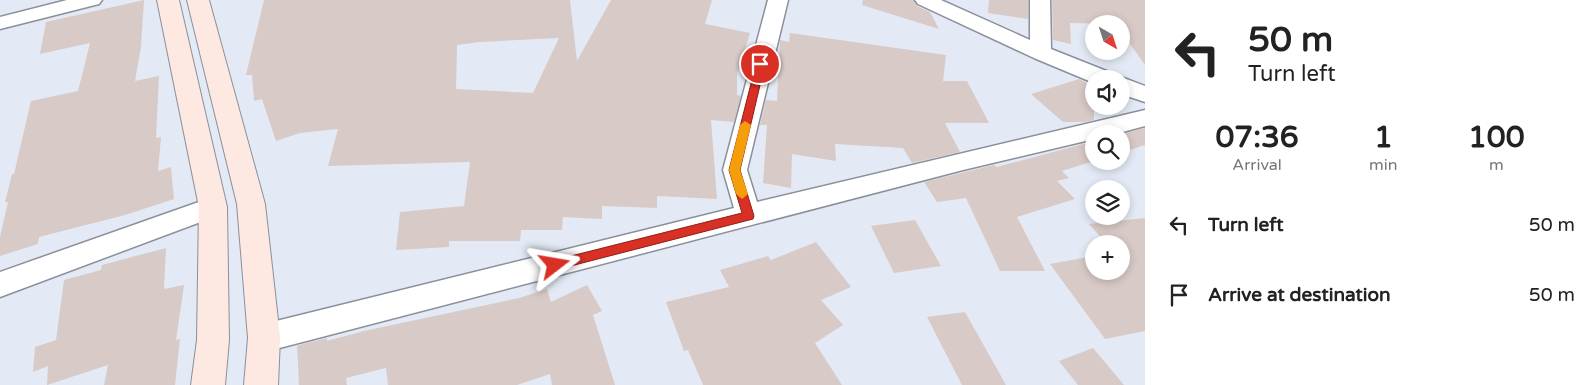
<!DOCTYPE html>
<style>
body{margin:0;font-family:"Varela Round",sans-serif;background:#f6f6f6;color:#222;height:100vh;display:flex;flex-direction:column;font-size:19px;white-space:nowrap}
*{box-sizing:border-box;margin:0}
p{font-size:16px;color:#767676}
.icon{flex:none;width:28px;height:28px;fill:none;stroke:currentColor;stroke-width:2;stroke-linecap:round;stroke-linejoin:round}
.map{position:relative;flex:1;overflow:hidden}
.side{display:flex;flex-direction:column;background:#fff;width:450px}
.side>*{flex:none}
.hud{background:#fff;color:#222;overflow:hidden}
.needle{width:32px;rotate:141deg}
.fabs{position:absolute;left:1085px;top:15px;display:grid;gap:10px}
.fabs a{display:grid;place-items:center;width:45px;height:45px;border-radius:50%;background:#fff;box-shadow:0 2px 8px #0003;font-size:25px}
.pin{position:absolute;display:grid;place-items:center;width:42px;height:42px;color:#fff;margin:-21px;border:2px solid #fff;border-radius:50%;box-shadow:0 1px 5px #0007}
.me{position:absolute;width:55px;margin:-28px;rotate:76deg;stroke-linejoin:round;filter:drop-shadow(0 0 4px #0008)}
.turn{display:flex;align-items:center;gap:18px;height:105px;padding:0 20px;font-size:22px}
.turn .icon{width:65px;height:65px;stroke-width:2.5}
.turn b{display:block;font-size:35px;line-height:42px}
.eta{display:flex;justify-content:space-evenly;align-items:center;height:85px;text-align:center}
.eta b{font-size:30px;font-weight:700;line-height:35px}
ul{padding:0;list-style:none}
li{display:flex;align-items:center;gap:15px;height:70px;padding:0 20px}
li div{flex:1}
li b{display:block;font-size:19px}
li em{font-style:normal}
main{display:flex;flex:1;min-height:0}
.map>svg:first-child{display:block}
</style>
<main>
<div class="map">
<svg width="1145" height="385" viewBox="0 0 1145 385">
<rect width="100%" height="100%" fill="#e3eaf5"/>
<g fill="#d8cac6" fill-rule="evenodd">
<polygon points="144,0 141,47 135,81 159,76 156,138 161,137 158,171 171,167 174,199 125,215 39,237 38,244 0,256 0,237 8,202 5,202 12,174 14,174 31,101 78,91 90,43 40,54 46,22"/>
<path d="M264 0H570L577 61 611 0H712L705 24 750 33 737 75V95L741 96 734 122 711 120 717 199 657 196V208L602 206V219L563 217 562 230H521L520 241H449V247L396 250 400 212 464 206 470 162 328 166 338 129 300 133 276 141 262 99 254 101 252 75H246ZM559 38 533 93 456 89 457 45 480 42Z"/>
<polygon points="863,0 913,0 917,6 930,12 939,29 862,5"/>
<polygon points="989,0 1028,0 1028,19 988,13"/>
<polygon points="1052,0 1145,0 1145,65 1121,31 1121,24 1070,23 1071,44 1053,40"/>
<polygon points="790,33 946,55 943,81 967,81 989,123 945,123 960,152 912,163 903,148 835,144 836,161 792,154 791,188 763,183 767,125 760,125 766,100 777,101 780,40 789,42"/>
<polygon points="1079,79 1094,87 1094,120 1084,122 1063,122 1031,94"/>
<polygon points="1145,128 1145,145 1121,153 1121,134"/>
<polygon points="1094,141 1094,161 1062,171 1069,178 1057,181 1075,199 1017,217 1045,271 1000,271 966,198 937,202 924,182 994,165 997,167"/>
<polygon points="1145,218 1145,331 1105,339 1050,264 1094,256 1094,271 1121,271 1121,244 1107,244 1089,224"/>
<polygon points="915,220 941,266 894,273 871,226"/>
<polygon points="816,242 851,287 821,300 843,325 815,343 842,385 703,385 688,350 684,351 666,302 729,287 720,270 768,256 771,260"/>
<polygon points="166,248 164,289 184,285 176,340 180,339 175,385 104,385 108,365 47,385 48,366 33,372 35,347 56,340 64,280 101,270 102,265"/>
<polygon points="587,285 602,311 593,315 615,385 552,385 550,374 517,385 388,385 386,368 346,378 347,385 299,385 297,346 303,344 327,338 327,341 364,331 519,298 547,289 551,302"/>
<polygon points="965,312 1006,385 962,385 927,317"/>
<polygon points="1093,348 1124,385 1078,385 1059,361"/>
</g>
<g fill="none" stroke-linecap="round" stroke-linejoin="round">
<g stroke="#8a909a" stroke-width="3">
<g id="minor">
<polygon points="67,0 102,0 99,4 0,29 0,17"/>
<polygon points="768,0 788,0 747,170 757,202 1145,110 1145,126 1115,134 1094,134 1094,139 963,170 264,352 254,348 249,338 254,328 264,324 734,208 723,170"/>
<polygon points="915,0 941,0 1030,40 1030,0 1050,0 1051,49 1114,74 1117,79 1121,77 1145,86 1145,102 1121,94 1121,79 1094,79 1094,83 1034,58 918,4"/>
<polygon points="213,197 222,200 226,207 222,214 0,297 0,272"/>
</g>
</g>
<g stroke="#8a909a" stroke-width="2">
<g id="secondary">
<polygon points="157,0 179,0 227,207 229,340 225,385 191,385 197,340 199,207"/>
<polygon points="187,0 209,0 265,204 280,338 278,385 244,385 248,338 237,204"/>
</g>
</g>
<use href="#minor" fill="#fff" fill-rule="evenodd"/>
<use href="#secondary" fill="#fde8e2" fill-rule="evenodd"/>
</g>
<polygon fill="#d93025" stroke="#8d1f18" points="760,60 765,64 740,170 754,216 753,219 555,270 550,269 549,265 550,261 555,260 742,213 729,170 756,64"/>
<polygon fill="#f59e0b" points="745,121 751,125 740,170 748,194 742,199 736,194 729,170 740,125"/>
</svg>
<div class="fabs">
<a><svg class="needle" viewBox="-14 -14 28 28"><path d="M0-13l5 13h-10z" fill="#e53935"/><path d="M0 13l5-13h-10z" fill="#767676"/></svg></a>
<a><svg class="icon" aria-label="sound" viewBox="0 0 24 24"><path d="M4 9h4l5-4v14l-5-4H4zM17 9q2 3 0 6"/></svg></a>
<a><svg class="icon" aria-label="search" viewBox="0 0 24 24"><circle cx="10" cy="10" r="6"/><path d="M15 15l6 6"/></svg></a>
<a><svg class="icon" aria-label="layers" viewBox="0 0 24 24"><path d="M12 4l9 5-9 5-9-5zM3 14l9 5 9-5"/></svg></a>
<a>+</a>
</div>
<div class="pin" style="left:760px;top:64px;background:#d93025"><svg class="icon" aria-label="arrive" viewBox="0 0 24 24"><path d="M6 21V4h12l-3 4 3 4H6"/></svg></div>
<svg class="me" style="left:555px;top:265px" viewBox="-20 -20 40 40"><path d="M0-17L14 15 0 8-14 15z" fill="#d93025" stroke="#fff" stroke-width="4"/></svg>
</div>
<section class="side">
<div class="hud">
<div class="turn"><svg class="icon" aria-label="left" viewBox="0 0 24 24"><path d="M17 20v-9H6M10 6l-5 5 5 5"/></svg><div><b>50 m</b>Turn left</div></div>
</div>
<div class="eta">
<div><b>07:36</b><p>Arrival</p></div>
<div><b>1</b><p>min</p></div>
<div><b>100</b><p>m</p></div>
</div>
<ul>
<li><svg class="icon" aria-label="left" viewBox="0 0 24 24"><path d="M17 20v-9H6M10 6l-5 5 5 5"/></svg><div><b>Turn left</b></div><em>50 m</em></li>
<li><svg class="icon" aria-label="arrive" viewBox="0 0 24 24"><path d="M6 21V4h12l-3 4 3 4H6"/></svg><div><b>Arrive at destination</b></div><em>50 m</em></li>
</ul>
</section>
</main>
